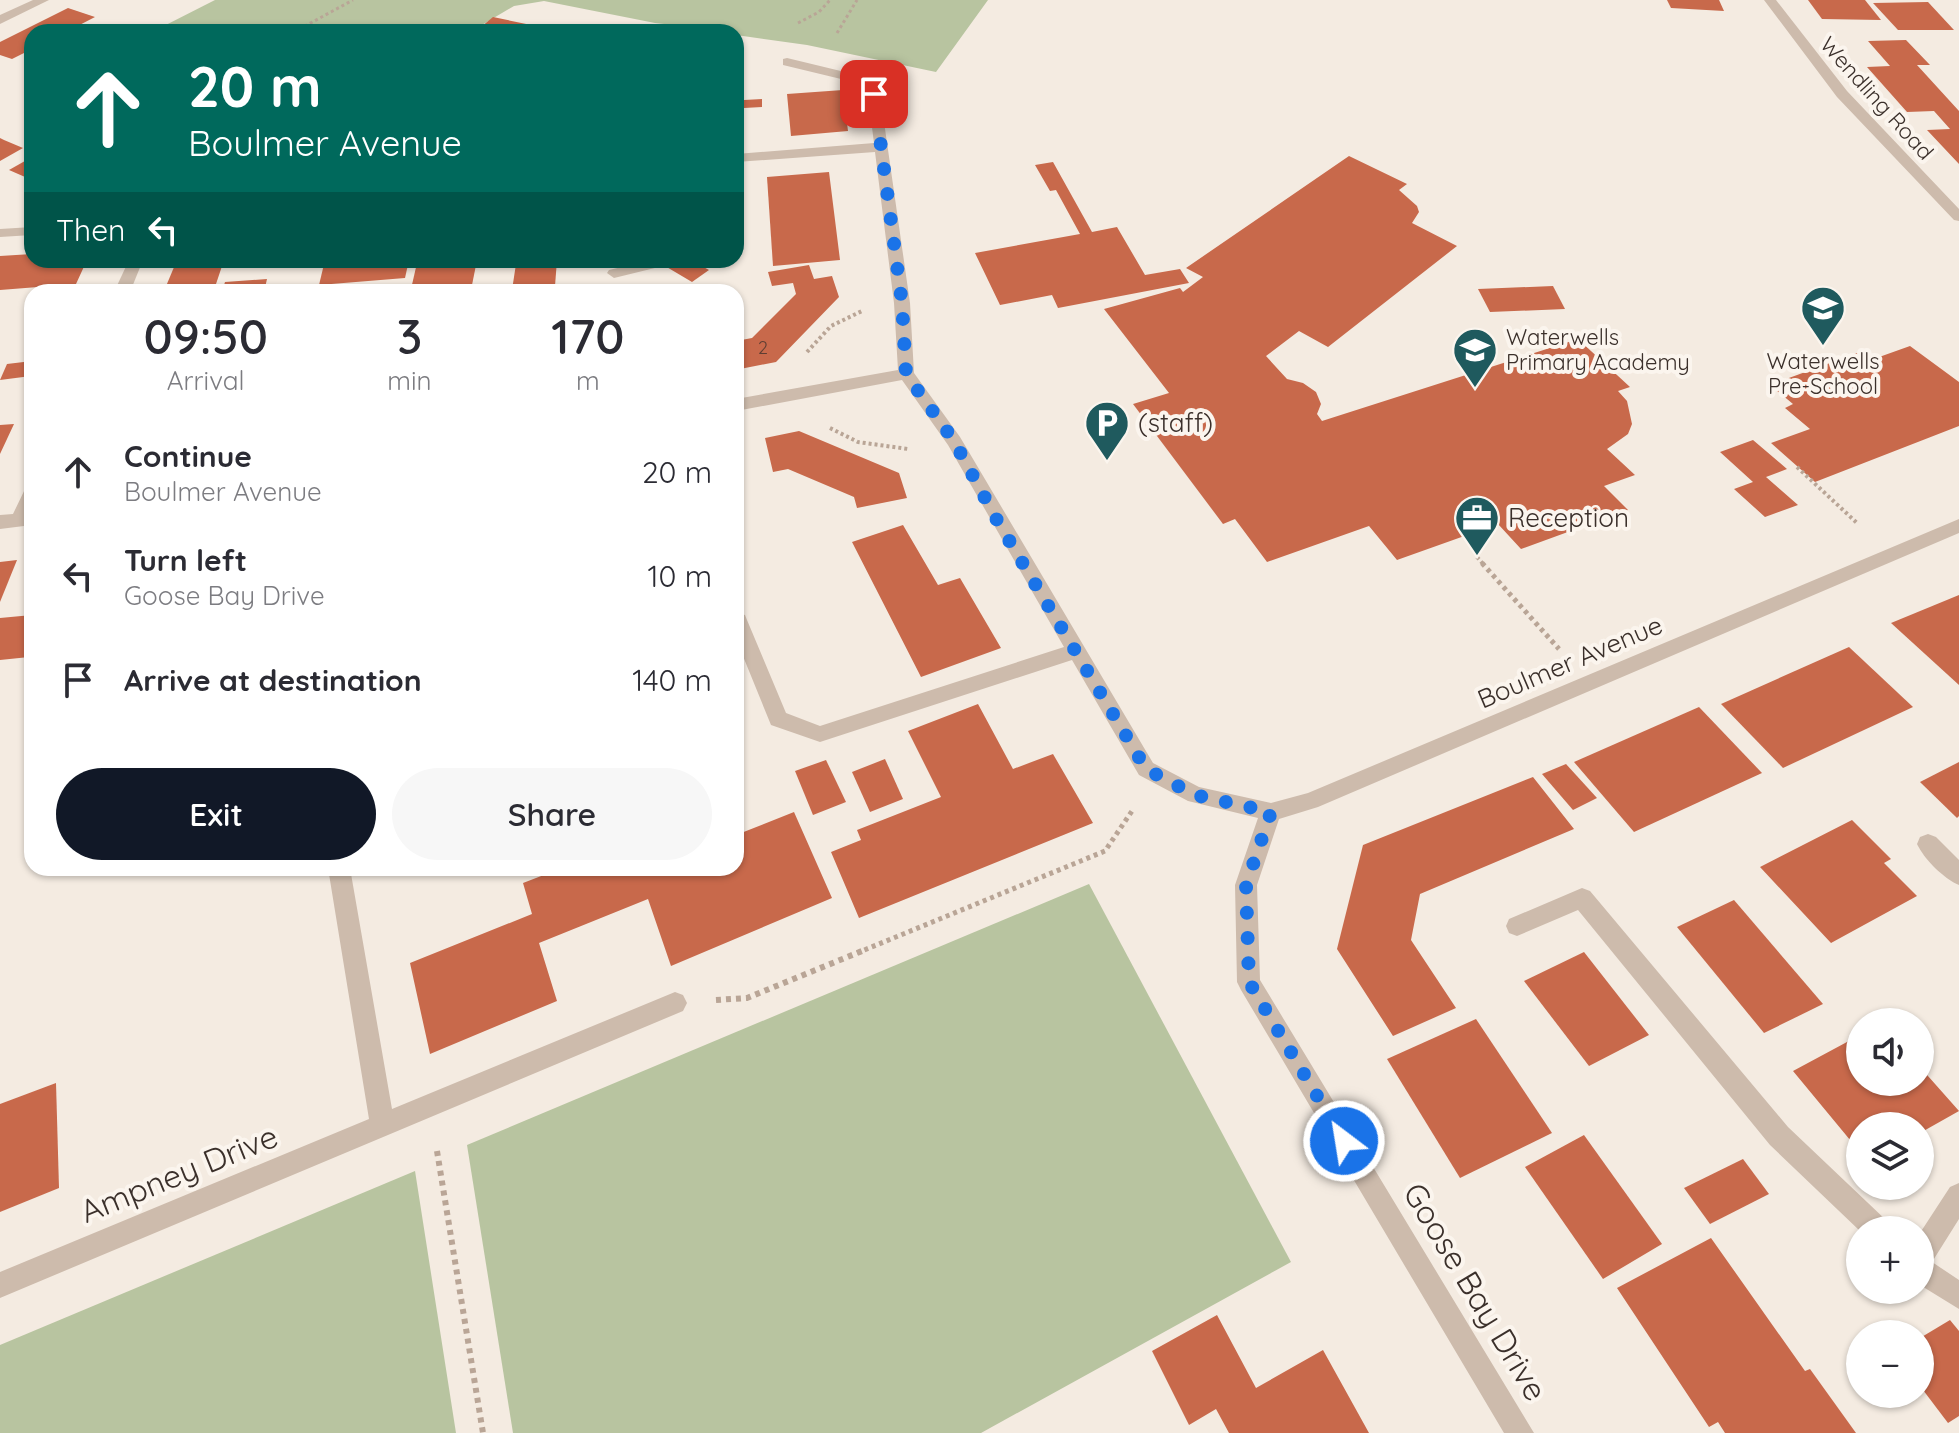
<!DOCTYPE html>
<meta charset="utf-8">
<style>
body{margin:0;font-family:Quicksand,sans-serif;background:#f7f7f7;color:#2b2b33;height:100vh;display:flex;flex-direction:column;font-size:30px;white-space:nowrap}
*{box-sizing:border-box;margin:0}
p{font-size:26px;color:#7c7c81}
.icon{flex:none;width:44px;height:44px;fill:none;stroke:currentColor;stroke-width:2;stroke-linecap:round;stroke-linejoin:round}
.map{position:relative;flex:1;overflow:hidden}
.details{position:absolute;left:24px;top:284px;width:720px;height:592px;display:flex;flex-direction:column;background:#fff;border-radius:24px;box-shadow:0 2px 6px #0004}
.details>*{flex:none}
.guide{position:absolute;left:24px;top:24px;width:720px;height:244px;border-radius:24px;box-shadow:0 2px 6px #0004;background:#00695c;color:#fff;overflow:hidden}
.fabs{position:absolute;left:1846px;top:1008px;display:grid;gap:16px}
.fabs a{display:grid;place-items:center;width:88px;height:88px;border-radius:50%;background:#fff;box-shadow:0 2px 6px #0004;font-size:40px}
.pin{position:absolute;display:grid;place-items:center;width:68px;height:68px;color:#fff;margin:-34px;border-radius:16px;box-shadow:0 4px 12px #0006}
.me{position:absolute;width:88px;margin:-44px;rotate:329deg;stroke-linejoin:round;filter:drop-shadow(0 0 6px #0008)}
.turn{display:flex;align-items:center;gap:28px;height:168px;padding:0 32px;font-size:36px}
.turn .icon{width:104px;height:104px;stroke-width:2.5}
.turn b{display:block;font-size:56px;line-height:68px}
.then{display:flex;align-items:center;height:76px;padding:0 32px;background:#0003;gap:16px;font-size:30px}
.eta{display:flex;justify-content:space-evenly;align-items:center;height:136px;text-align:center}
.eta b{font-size:48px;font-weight:600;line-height:56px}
.primary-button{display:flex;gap:16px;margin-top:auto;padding:16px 32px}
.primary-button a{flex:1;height:92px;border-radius:48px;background:#111827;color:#fff;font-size:32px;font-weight:600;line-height:92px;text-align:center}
.primary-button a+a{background:#f7f7f7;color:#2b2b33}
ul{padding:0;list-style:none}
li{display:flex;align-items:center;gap:24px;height:104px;padding:0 32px}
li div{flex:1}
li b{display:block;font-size:30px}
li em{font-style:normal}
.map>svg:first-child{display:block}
</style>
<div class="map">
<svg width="1959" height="1433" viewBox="0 0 1959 1433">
<rect width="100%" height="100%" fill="#f4ebe1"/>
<g fill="#b8c4a0">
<polygon points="215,0 988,0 936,72 807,45 736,35 736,32 655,23 544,1 514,6 470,32 152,32"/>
<polygon points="1089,884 1291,1262 981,1433 513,1433 467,1145"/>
<polygon points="415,1171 456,1433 0,1433 0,1345"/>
</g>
<g fill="#c8694b">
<polygon points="1667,0 1719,0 1724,11 1671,8"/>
<polygon points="1808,0 1865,0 1881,20 1822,19"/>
<polygon points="1928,2 1954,30 1898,30 1873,3"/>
<polygon points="68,8 95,17 66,32 32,32 32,49 12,59 0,55 0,42"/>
<polygon points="493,17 560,31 560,32 475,32"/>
<polygon points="1906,40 1930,65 1917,65 1959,111 1959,164 1927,130 1950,129 1934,111 1907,112 1867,67 1890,66 1868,41"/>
<polygon points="843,90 848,131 791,136 787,94"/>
<polygon points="762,99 762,107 744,108 744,100"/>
<polygon points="0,138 4,140 23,148 0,161"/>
<polygon points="1349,156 1407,184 1399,190 1417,206 1419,212 1412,223 1457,246 1328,347 1299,331 1266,356 1287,379 1303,383 1316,392 1321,404 1317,414 1322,421 1578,339 1630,387 1618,391 1627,401 1632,424 1628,434 1607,449 1635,475 1604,486 1628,510 1521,549 1498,524 1397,560 1369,526 1267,562 1235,519 1223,524 1133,404 1169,393 1104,309 1180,288 1183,292 1203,277 1186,268"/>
<polygon points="32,157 32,180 9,170"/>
<polygon points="1053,162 1092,232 1117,227 1145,275 1180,269 1189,283 1058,308 1052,295 1000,305 975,253 1080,234 1056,190 1050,191 1035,165"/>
<polygon points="829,172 840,260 773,266 767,177"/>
<polygon points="32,254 32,260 87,260 76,284 0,290 0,256"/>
<polygon points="177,260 224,260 215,287 164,291"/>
<polygon points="325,260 409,260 405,278 319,285"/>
<polygon points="453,260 477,260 472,285 411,289 417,263"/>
<polygon points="557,260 555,286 512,290 516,264"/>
<polygon points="674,260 691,260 709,270 692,282 665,266"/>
<polygon points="809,265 814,279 832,276 839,297 776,362 740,369 736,341 752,338 796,294 793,283 772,286 768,272"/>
<polygon points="267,279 264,292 222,292 225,282"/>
<polygon points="1553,286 1565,309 1490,312 1478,289"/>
<polygon points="1910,346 1959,382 1959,426 1815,482 1771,443 1810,429 1785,408 1793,404 1770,385 1857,353 1868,361"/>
<polygon points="32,361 31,376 0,380 7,364"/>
<polygon points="14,424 0,454 0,425"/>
<polygon points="799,431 899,473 907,498 857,508 854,497 788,469 773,472 765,438"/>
<polygon points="1753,440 1787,469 1766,477 1798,505 1765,517 1734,489 1753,482 1720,452"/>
<polygon points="903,525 938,585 960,578 1001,648 921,677 852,542"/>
<polygon points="17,560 0,602 0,562"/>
<polygon points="1959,595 1959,685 1891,623"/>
<polygon points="32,615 29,657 0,660 0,618"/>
<polygon points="1849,647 1913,707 1783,768 1721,704"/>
<polygon points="978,704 1013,769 1053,754 1093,823 859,918 831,852 861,840 857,830 941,797 908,731"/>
<polygon points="1699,707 1762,773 1634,832 1574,762"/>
<polygon points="885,759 903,799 870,812 852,772"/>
<polygon points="826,760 846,802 813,815 795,771"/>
<polygon points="1959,762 1959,816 1957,818 1920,782"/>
<polygon points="1566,764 1597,798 1573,810 1542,774"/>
<polygon points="1533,777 1574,829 1420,894 1411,940 1456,1008 1393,1036 1337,949 1363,845"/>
<polygon points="794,812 832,898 671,966 648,899 539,943 557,1001 430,1054 410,963 532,914 523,883 562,868 636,868 639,874 654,868 736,868 736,835"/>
<polygon points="1852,820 1891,859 1884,863 1917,896 1831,943 1760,867"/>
<polygon points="1734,900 1823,1004 1764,1033 1677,927"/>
<polygon points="1584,952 1649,1035 1589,1066 1524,981"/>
<polygon points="1476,1019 1552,1133 1460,1178 1387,1059"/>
<polygon points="1860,1035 1860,1082 1920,1082 1920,1067 1959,1111 1920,1133 1920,1126 1860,1126 1860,1152 1793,1071"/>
<polygon points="56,1083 59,1188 0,1212 0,1104"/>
<polygon points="1584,1135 1662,1244 1603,1279 1525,1167"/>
<polygon points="1743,1159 1769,1194 1710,1224 1684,1188"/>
<polygon points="1711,1238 1805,1371 1810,1369 1856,1433 1725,1433 1718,1422 1709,1427 1617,1288"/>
<polygon points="1217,1315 1256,1388 1323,1350 1369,1433 1229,1433 1216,1409 1189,1425 1152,1351"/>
<polygon points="1950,1320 1959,1331 1959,1416 1948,1423 1920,1386 1920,1338"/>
</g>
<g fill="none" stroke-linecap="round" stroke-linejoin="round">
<g stroke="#b9a596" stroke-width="3" stroke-dasharray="3 3" stroke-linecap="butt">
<polyline points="798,23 819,12 830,0"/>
<polyline points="294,32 353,0"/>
<polyline points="837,33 857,0"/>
</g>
<g stroke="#b9a596" stroke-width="4" stroke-dasharray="3 3" stroke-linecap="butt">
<polyline points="807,352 831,326 862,311"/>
<polyline points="830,428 858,442 908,449"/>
<polyline points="1797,467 1857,523"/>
<polyline points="1477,557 1484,565"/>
</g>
<g stroke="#b9a596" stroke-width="5" stroke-dasharray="4 4" stroke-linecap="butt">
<polyline points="1482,563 1559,649"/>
<polyline points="857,953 1105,851 1132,811"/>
</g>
<g stroke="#b9a596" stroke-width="6" stroke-dasharray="5 5" stroke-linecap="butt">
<polyline points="716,1000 747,998 862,951"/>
<polyline points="437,1151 483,1433"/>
</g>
<g fill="#cdbbac" fill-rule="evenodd">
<polygon points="33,0 49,0 0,24 0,15"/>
<polygon points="1764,0 1776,0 1847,91 1959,209 1959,221 1954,220 1837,97"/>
<polygon points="787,58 849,73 880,94 910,303 914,373 960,437 1153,763 1199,787 1271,803 1308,793 1959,519 1959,533 1318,807 1279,819 1257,885 1260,980 1534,1433 1504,1433 1241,990 1237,982 1235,885 1258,818 1188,801 1139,775 1072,660 820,742 771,725 736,639 738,613 745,615 747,620 786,713 820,726 1064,647 948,445 902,380 736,411 736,399 898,370 894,303 875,152 736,162 736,154 874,143 868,96 841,79 783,65 783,59"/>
<polygon points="32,227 32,235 0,237 0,229"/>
<polygon points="129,260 143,260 130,292 114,292"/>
<polygon points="651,260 665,260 663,266 614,278 607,273 609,270"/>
<polygon points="32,485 32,525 0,529 0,515 13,514 26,487"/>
<path d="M1928 834 1936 837 1959 860V885C1944 879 1924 859 1917 844L1920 837Z"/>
<polygon points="328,868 350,868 392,1109 675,992 683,995 687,1003 683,1011 0,1298 0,1272 369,1119"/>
<polygon points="1582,888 1590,891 1788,1127 1887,1221 1891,1230 1860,1231 1770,1145 1578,910 1517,936 1509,933 1506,926 1509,919"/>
<polygon points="1959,1183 1959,1219 1932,1262 1959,1280 1959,1309 1920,1285 1920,1233 1950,1187"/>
</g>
</g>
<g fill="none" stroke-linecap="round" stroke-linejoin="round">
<polyline stroke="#1a73e8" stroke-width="14" stroke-dasharray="0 25.2" points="874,94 902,303 906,374 954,441 998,522 1146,769 1195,795 1271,812 1246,885 1249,982 1344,1141"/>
</g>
<defs>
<g id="school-pin" transform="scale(2.3)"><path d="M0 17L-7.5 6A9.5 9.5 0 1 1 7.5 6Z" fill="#1f5a5e" stroke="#fbf5ee"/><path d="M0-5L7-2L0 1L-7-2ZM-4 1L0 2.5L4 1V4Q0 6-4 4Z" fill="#fff"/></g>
<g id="parking-pin" transform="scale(2.3)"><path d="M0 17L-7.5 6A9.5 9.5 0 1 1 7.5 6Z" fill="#1f5a5e" stroke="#fbf5ee"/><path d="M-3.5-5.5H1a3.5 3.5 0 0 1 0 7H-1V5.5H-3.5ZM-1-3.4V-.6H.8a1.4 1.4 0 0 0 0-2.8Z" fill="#fff"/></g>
<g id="office-pin" transform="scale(2.3)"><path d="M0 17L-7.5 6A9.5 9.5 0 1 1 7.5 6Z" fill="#1f5a5e" stroke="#fbf5ee"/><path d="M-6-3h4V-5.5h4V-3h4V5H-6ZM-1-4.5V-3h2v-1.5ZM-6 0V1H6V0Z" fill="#fff"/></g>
</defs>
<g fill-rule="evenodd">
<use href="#school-pin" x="1823" y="308"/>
<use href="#school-pin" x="1475" y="350"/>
<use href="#parking-pin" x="1107" y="423"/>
<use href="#office-pin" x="1477" y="518"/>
</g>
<g text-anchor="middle" stroke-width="8" stroke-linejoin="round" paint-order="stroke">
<g font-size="18" fill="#5e3e33">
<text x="763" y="354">2</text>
</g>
<g font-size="22" fill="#3b302b" stroke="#fbf5ee">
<text transform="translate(1877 98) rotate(48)" y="8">Wendling Road</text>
</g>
<g font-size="22" fill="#3b302b" stroke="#fbf5ee" text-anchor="start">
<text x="1506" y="345">Waterwells<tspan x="1506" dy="25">Primary Academy</tspan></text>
<text x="1823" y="369" text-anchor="middle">Waterwells<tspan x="1823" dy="25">Pre-School</tspan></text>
</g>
<g font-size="26" fill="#3b302b" stroke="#fbf5ee" text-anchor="start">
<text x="1138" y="432">(staff)</text>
<text x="1508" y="527">Reception</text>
</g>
<g font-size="26" fill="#3b302b" stroke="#fbf5ee">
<text transform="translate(1570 662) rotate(-23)" y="9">Boulmer Avenue</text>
</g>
<g font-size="32" fill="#3b302b" stroke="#fbf5ee">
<text transform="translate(179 1174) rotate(-22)" y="11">Ampney Drive</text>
<text transform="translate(1475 1292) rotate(59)" y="11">Goose Bay Drive</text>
</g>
</g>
</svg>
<div class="fabs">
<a><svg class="icon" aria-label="sound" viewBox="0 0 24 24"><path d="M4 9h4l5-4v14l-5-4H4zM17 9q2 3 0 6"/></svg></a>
<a><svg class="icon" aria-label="layers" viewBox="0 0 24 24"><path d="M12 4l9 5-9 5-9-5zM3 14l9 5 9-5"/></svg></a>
<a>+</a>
<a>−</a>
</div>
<div class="pin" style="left:874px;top:94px;background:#d93025"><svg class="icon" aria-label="arrive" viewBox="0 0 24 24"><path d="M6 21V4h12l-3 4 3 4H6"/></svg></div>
<svg class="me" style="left:1344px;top:1141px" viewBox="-20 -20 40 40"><circle r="17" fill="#1a73e8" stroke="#fff" stroke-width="3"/><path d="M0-11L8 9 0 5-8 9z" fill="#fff"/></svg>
<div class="guide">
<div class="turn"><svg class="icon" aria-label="ahead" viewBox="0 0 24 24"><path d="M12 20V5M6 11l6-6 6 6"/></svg><div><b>20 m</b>Boulmer Avenue</div></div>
<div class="then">Then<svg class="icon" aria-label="left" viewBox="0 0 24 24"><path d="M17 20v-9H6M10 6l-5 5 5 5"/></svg></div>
</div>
<section class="details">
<div class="eta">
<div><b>09:50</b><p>Arrival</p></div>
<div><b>3</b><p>min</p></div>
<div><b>170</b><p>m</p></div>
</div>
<ul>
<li><svg class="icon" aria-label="ahead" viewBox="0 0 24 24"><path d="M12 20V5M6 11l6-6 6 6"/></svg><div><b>Continue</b><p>Boulmer Avenue</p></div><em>20 m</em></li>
<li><svg class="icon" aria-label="left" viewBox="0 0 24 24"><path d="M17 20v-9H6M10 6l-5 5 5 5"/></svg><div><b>Turn left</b><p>Goose Bay Drive</p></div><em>10 m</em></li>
<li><svg class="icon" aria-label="arrive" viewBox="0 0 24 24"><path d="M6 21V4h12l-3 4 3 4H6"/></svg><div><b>Arrive at destination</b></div><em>140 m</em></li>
</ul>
<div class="primary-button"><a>Exit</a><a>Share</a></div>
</section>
</div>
